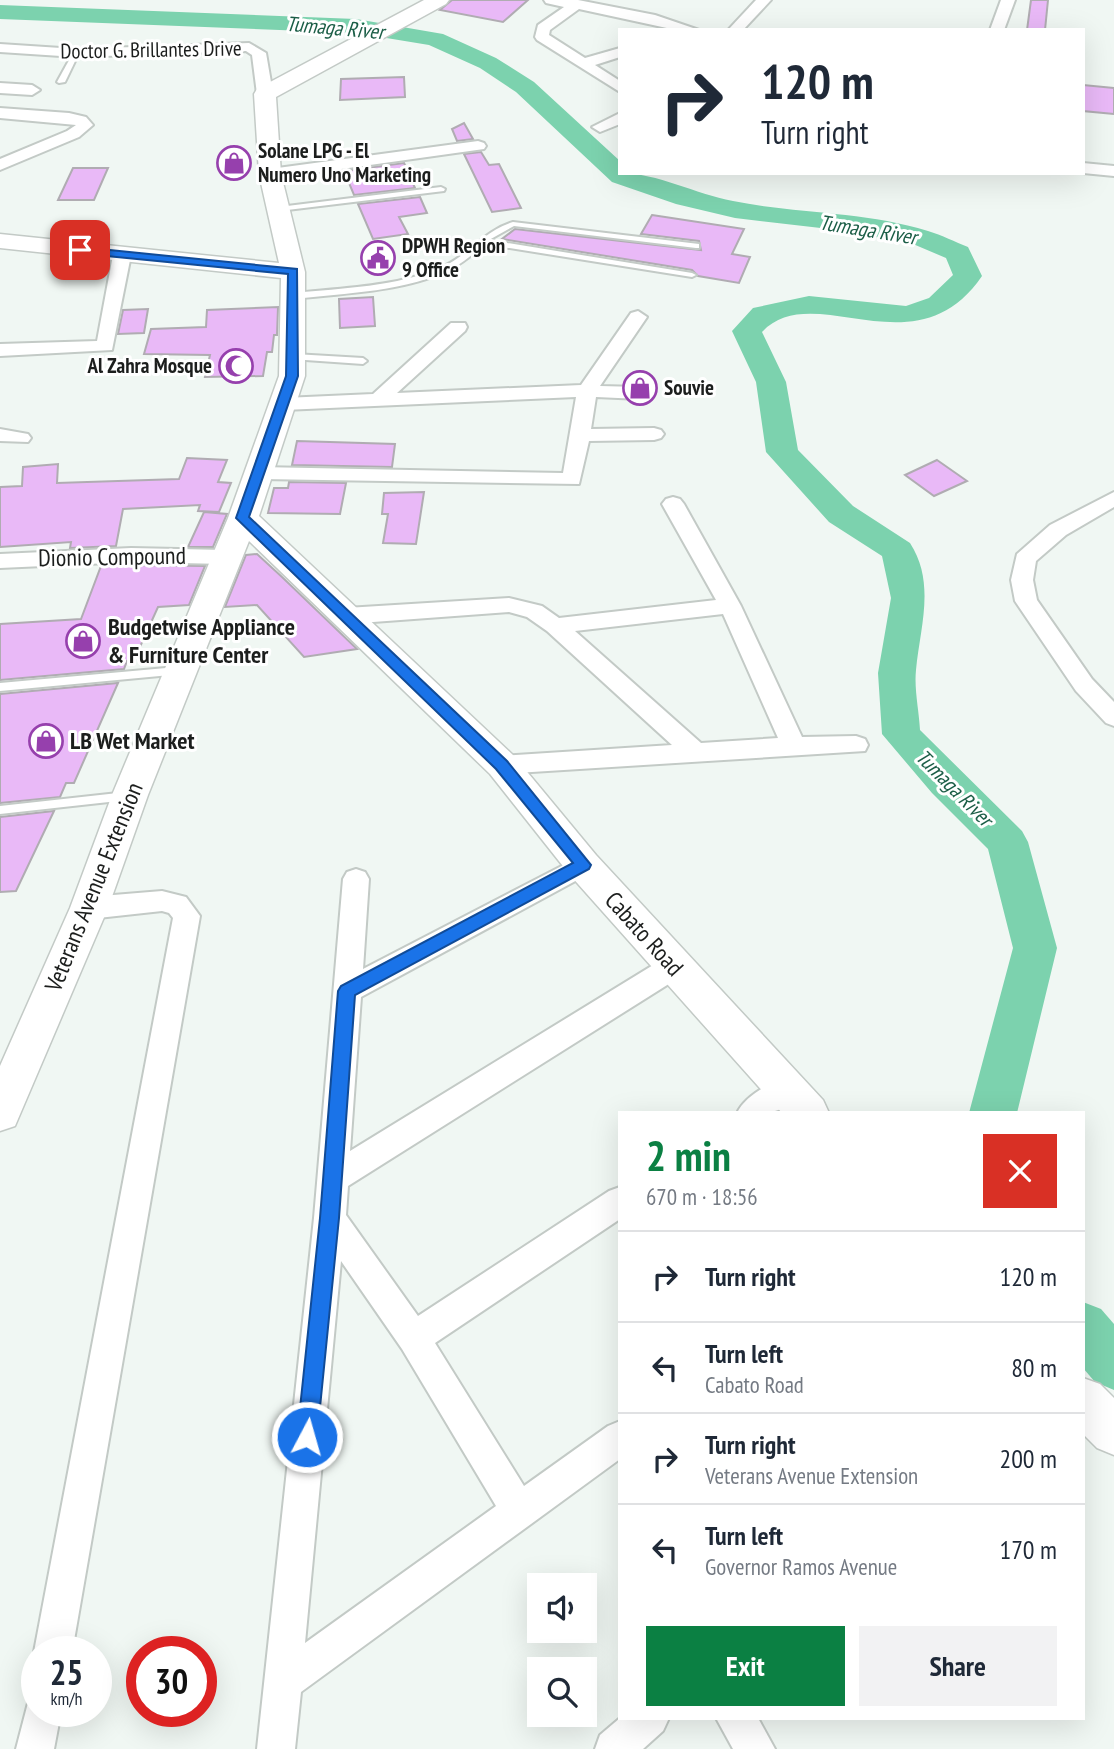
<!DOCTYPE html>
<meta charset="utf-8">
<style>
body{margin:0;font-family:"PT Sans Narrow",sans-serif;background:#f2f2f3;color:#1f2937;height:100vh;display:flex;flex-direction:column;font-size:26px;white-space:nowrap}
*{box-sizing:border-box;margin:0}
p{font-size:23px;color:#747a83}
.icon{flex:none;width:38px;height:38px;fill:none;stroke:currentColor;stroke-width:2;stroke-linecap:round;stroke-linejoin:round}
.map{position:relative;flex:1;overflow:hidden}
.sheet{position:absolute;left:618px;top:1111px;width:467px;height:609px;display:flex;flex-direction:column;background:#fff;border-radius:0px;box-shadow:0 7px 28px #0002}
.sheet>*{flex:none}
.banner{position:absolute;left:618px;top:28px;width:467px;height:147px;border-radius:0px;box-shadow:0 7px 28px #0002;background:#fff;color:#1f2937;overflow:hidden}
.controls{position:absolute;left:527px;top:1573px;display:grid;gap:14px}
.controls a{display:grid;place-items:center;width:70px;height:70px;border-radius:0px;background:#fff;box-shadow:0 7px 28px #0002;font-size:35px}
.speed{position:absolute;left:21px;top:1636px;display:flex;gap:14px;font-size:35px;font-weight:700;text-align:center}
.speed>*{display:grid;place-content:center;width:91px;height:91px;border-radius:50%;background:#fff;box-shadow:0 7px 28px #0002;line-height:1}
.speed small{font-size:18px;font-weight:400}
.speed .limit{border:10px solid #d22;background:#fff;color:#111}
.pin{position:absolute;display:grid;place-items:center;width:60px;height:60px;color:#fff;margin:-30px;border-radius:14px;box-shadow:0 4px 10px #0006}
.me{position:absolute;width:77px;margin:-38px;rotate:6deg;stroke-linejoin:round;filter:drop-shadow(0 0 5px #0008)}
.turn{display:flex;align-items:center;gap:24px;height:147px;padding:0 28px;font-size:32px}
.turn .icon{width:91px;height:91px;stroke-width:2.5}
.turn b{display:block;font-size:49px;line-height:60px}
.round{display:grid;place-items:center;flex:none;width:74px;height:74px;border-radius:0px;background:#f2f2f3}
.overview{display:flex;align-items:center;justify-content:space-between;height:119px;padding:0 28px}
h1{font-size:42px;font-weight:700;line-height:52px;color:#0b8043}
.primary-button{display:flex;gap:14px;margin-top:auto;padding:14px 28px}
.primary-button a{flex:1;height:80px;border-radius:0px;background:#0b8043;color:#fff;font-size:28px;font-weight:700;line-height:80px;text-align:center}
.primary-button a+a{background:#f2f2f3;color:#1f2937}
ul{padding:0;list-style:none}
li{display:flex;align-items:center;gap:21px;height:91px;padding:0 28px;border-top:2px solid #e0e1e3}
li div{flex:1}
li b{display:block;font-size:26px}
li em{font-style:normal}
.map>svg:first-child{display:block}
</style>
<div class="map">
<svg width="1114" height="1749" viewBox="0 0 1114 1749">
<rect width="100%" height="100%" fill="#f0f7f3"/>
<g fill="none" stroke-linecap="round" stroke-linejoin="round">
<g fill="#7cd2ae" fill-rule="evenodd">
<path d="M0 5 356 19 443 34 496 58 534 82 620 161V173C658 173 695 194 733 201 797 214 865 211 928 231 942 235 955 242 968 247L982 276C915 374 814 277 762 332L786 382 798 450 853 506 910 543C936 583 920 627 916 670 914 689 919 711 920 730L1022 831 1028 842 1057 948 1017 1113H969L1013 948 988 849 932 793 882 734 878 673 891 598 882 556 829 522 766 452 756 382 732 331 753 308 809 296 906 306 929 298 953 275 946 258 913 244 838 230 735 218 676 204 612 182 516 92 480 68 429 45 356 33 0 19Z"/>
<polygon points="1083,1302 1101,1309 1114,1324 1114,1390 1095,1382 1083,1368"/>
</g>
</g>
<g fill="#e9b9f7" stroke="#b0acb2" stroke-width="2">
<polygon points="452,0 528,0 503,22 440,10"/>
<polygon points="1031,0 1048,0 1045,30 1027,30"/>
<polygon points="404,77 405,97 340,100 341,79"/>
<polygon points="1083,85 1114,88 1114,114 1083,111"/>
<polygon points="464,123 473,139 457,141 452,129"/>
<polygon points="481,152 489,165 499,164 521,208 492,212 464,154"/>
<polygon points="404,163 415,188 354,195 344,171"/>
<polygon points="73,168 108,168 94,200 58,200"/>
<polygon points="420,197 427,213 399,217 408,234 373,239 358,204"/>
<polygon points="652,215 744,229 732,254 750,257 739,283 698,276 692,270 502,239 515,229 701,250 699,241 641,234"/>
<polygon points="373,297 375,326 340,328 339,299"/>
<polygon points="278,307 277,335 274,335 272,352 267,352 263,376 205,377 210,355 144,354 151,329 206,327 207,310"/>
<polygon points="148,309 144,333 118,334 123,310"/>
<polygon points="297,441 395,444 392,467 292,465"/>
<polygon points="187,458 227,460 218,482 231,483 219,512 198,511 200,505 123,509 116,546 70,548 71,542 0,547 0,487 22,486 23,467 58,464 57,483 179,479"/>
<polygon points="937,460 967,481 934,496 905,475"/>
<polygon points="289,482 346,483 340,514 268,513 274,488 288,488"/>
<polygon points="424,492 416,544 383,543 388,514 382,514 384,493"/>
<polygon points="204,512 227,514 213,547 188,547"/>
<polygon points="257,554 282,577 357,649 304,657 257,605 225,607 246,555"/>
<polygon points="131,565 205,566 189,605 158,607 134,660 127,661 124,669 0,680 0,624 81,619 101,566"/>
<polygon points="118,683 74,783 66,783 60,797 0,803 0,694"/>
<polygon points="54,811 16,891 0,892 0,817"/>
</g>
<g fill="none" stroke-linecap="round" stroke-linejoin="round">
<g stroke="#c3cac6" stroke-width="4">
<g id="lane">
<polygon points="76,51 79,53 65,82 59,83 57,82 73,53"/>
<polygon points="441,187 445,189 444,191 279,211 275,209 279,207"/>
<path d="M513 222 699 244V248H696L514 226 489 240 692 273 696 275 692 277 484 244C475 252 466 261 454 267 410 292 344 293 294 299L290 296 294 293C343 288 396 287 442 267 470 255 483 231 513 222Z"/>
<polygon points="294,354 363,358 367,361 363,364 291,359 291,355"/>
<polygon points="177,667 182,671 181,674 0,691 0,683"/>
<polygon points="127,792 133,796 127,800 0,814 0,806"/>
</g>
</g>
<g stroke="#c3cac6" stroke-width="4">
<g id="street">
<polygon points="544,0 578,0 655,15 699,30 676,30 579,9 550,30 549,35 585,58 620,48 620,57 595,65 620,81 620,92 537,40 535,37 538,25 564,7 546,3"/>
<polygon points="756,0 771,0 743,30 728,30"/>
<polygon points="1001,0 1015,0 1004,30 990,30"/>
<polygon points="249,43 266,53 273,94 270,97 265,99 257,94 252,55 246,51 76,57 0,52 0,44 76,49"/>
<polygon points="0,83 32,85 40,90 32,95 0,93"/>
<polygon points="0,108 69,113 86,117 93,125 79,137 0,170 0,159 67,131 76,125 0,118"/>
<polygon points="620,113 620,124 600,132 592,127"/>
<polygon points="478,141 484,143 486,146 484,149 270,179 262,174 270,169"/>
<polygon points="1083,163 1114,166 1114,176 1083,173"/>
<polygon points="122,250 131,255 112,350 0,356 0,344 97,341 113,255"/>
<polygon points="638,311 647,317 600,386 640,387 650,393 640,399 596,397 591,429 654,428 661,430 664,434 661,438 654,440 589,441 579,484 260,479 253,477 250,473 253,469 260,467 563,473 576,397 284,410 274,404 284,398 373,394 451,323 465,323 467,327 465,331 397,393 581,385 631,313"/>
<polygon points="0,429 28,434 31,438 28,442 0,441"/>
<polygon points="1114,492 1114,507 1066,535 1036,561 1033,580 1037,600 1092,679 1114,702 1114,726 1106,723 1076,691 1015,601 1011,580 1017,554 1050,525"/>
<path d="M673 497 680 499 684 504 741 606 802 737 856 736 865 739 868 745 865 751 502 774 493 771 490 765 493 759 502 756 672 745 547 631 527 617 509 612 346 624 338 621 335 616 338 611 346 608 509 598 542 606 559 618 716 600 662 504 666 499ZM723 614 778 738 701 743 575 631Z"/>
<polygon points="131,548 225,550 233,552 236,557 233,562 225,564 131,562 0,568 0,554"/>
<path d="M583 855 592 858 596 865 592 872 361 997 350 1151 663 959 673 956 683 959 687 967 683 975 348 1186 346 1215 418 1316 609 1191 620 1187V1219L435 1343 524 1486 608 1426 620 1421V1459L301 1692 295 1749H257L314 1218 343 879 347 872 356 869 365 872 369 879 363 969ZM341 1261 402 1349 496 1506 305 1643Z"/>
<polygon points="162,891 186,897 200,916 72,1652 37,1652 37,1658 34,1652 173,918 169,913 162,911 89,919 80,915 76,908 80,901 89,897"/>
<path d="M787 1076 797 1080 802 1089C789 1116 763 1113 737 1113 745 1096 770 1083 787 1076Z"/>
<polygon points="37,1695 37,1712 61,1712 54,1749 16,1749 29,1699"/>
<polygon points="620,1718 669,1718 663,1731 643,1749 595,1749 600,1735"/>
<polygon points="716,1718 758,1718 775,1749 733,1749"/>
</g>
</g>
<g stroke="#c3cac6" stroke-width="3">
<g id="secondary">
<polygon points="424,0 449,0 446,4 276,97 281,174 305,272 305,376 259,516 514,756 596,855 823,1100 829,1113 782,1113 570,875 490,774 249,541 148,795 108,908 15,1126 0,1131 0,1066 70,908 112,795 228,518 279,376 281,278 0,248 0,234 279,263 259,174 254,94 257,89"/>
<polygon points="1083,1378 1100,1384 1114,1398 1114,1455 1097,1448 1083,1434"/>
</g>
</g>
<use href="#lane" fill="#fff" fill-rule="evenodd"/>
<use href="#street" fill="#fff" fill-rule="evenodd"/>
<use href="#secondary" fill="#fff" fill-rule="evenodd"/>
</g>
<polygon fill="#1a73e8" stroke="#114b97" stroke-width="2" points="80,247 297,269 298,376 249,517 507,761 591,865 589,869 355,995 339,1218 317,1437 314,1444 307,1447 300,1444 297,1437 320,1218 338,991 341,986 573,863 496,769 236,518 286,376 288,274 76,253 75,250"/>
<defs>
<g id="shop-ring" transform="scale(1.75)"><circle r="9.5" fill="#fff" stroke="#9640ad" stroke-width="1.5"/><path d="M-5-2.5h2.3a2.7 3.5 0 0 1 5.4 0H5L5.5 6h-11ZM-1.5-2.5h3a1.5 2.3 0 0 0-3 0Z" fill="#9640ad"/></g>
<g id="civic-ring" transform="scale(1.75)"><circle r="9.5" fill="#fff" stroke="#9640ad" stroke-width="1.5"/><path d="M-.6-6.5H3V-4.5H.6V-3L4-1V1h2V6H-6V1h2V-1L-.6-3ZM-1.2 2.5V6h2.4V2.5Z" fill="#9640ad"/></g>
<g id="mosque-ring" transform="scale(1.75)"><circle r="9.5" fill="#fff" stroke="#9640ad" stroke-width="1.5"/><path d="M3.5-4.9A6 6 0 1 0 3.5 4.9A5 5 0 1 1 3.5-4.9Z" fill="#9640ad"/></g>
</defs>
<g fill-rule="evenodd">
<use href="#shop-ring" x="234" y="163"/>
<use href="#civic-ring" x="378" y="258"/>
<use href="#mosque-ring" x="236" y="366"/>
<use href="#shop-ring" x="640" y="388"/>
<use href="#shop-ring" x="83" y="641"/>
<use href="#shop-ring" x="46" y="741"/>
</g>
<g text-anchor="middle" stroke-width="6" stroke-linejoin="round" paint-order="stroke">
<g font-size="21" font-style="italic" fill="#1c5e47" stroke="#fff">
<text transform="translate(335 28) rotate(5)" y="7">Tumaga River</text>
<text transform="translate(868 230) rotate(9)" y="7">Tumaga River</text>
<text transform="translate(954 788) rotate(45)" y="7">Tumaga River</text>
</g>
<g font-size="21" fill="#1c1e1d" stroke="#fff">
<text transform="translate(151 50) rotate(-1)" y="7">Doctor G. Brillantes Drive</text>
</g>
<g font-size="21" font-weight="bold" fill="#1c1e1d" stroke="#fff" text-anchor="start">
<text x="258" y="158">Solane LPG - El<tspan x="258" dy="24">Numero Uno Marketing</tspan></text>
<text x="402" y="253">DPWH Region<tspan x="402" dy="24">9 Office</tspan></text>
<text x="212" y="373" text-anchor="end">Al Zahra Mosque</text>
<text x="664" y="395">Souvie</text>
</g>
<g font-size="24" fill="#1c1e1d" stroke="#fff">
<text transform="translate(112 557) rotate(-1)" y="8">Dionio Compound</text>
<text transform="translate(94 887) rotate(-68)" y="8">Veterans Avenue Extension</text>
<text transform="translate(644 934) rotate(48)" y="8">Cabato Road</text>
</g>
<g font-size="24" font-weight="bold" fill="#1c1e1d" stroke="#fff" text-anchor="start">
<text x="108" y="635">Budgetwise Appliance<tspan x="108" dy="28">&amp; Furniture Center</tspan></text>
<text x="70" y="749">LB Wet Market</text>
</g>
</g>
</svg>
<div class="controls">
<a><svg class="icon" aria-label="sound" viewBox="0 0 24 24"><path d="M4 9h4l5-4v14l-5-4H4zM17 9q2 3 0 6"/></svg></a>
<a><svg class="icon" aria-label="search" viewBox="0 0 24 24"><circle cx="10" cy="10" r="6"/><path d="M15 15l6 6"/></svg></a>
</div>
<div class="speed"><div>25<small>km/h</small></div><div class="limit">30</div></div>
<div class="pin" style="left:80px;top:250px;background:#d93025"><svg class="icon" aria-label="arrive" viewBox="0 0 24 24"><path d="M6 21V4h12l-3 4 3 4H6"/></svg></div>
<svg class="me" style="left:307px;top:1437px" viewBox="-20 -20 40 40"><circle r="17" fill="#1a73e8" stroke="#fff" stroke-width="3"/><path d="M0-11L8 9 0 5-8 9z" fill="#fff"/></svg>
<div class="banner">
<div class="turn"><svg class="icon" aria-label="right" viewBox="0 0 24 24"><path d="M7 20v-9h11M14 6l5 5-5 5"/></svg><div><b>120 m</b>Turn right</div></div>
</div>
<section class="sheet">
<div class="overview"><div><h1>2 min</h1><p>670 m · 18:56</p></div><a class="round" style="background:#d93025;color:#fff"><svg class="icon" aria-label="close" viewBox="0 0 24 24"><path d="M6 6l12 12M18 6L6 18"/></svg></a></div>
<ul>
<li><svg class="icon" aria-label="right" viewBox="0 0 24 24"><path d="M7 20v-9h11M14 6l5 5-5 5"/></svg><div><b>Turn right</b></div><em>120 m</em></li>
<li><svg class="icon" aria-label="left" viewBox="0 0 24 24"><path d="M17 20v-9H6M10 6l-5 5 5 5"/></svg><div><b>Turn left</b><p>Cabato Road</p></div><em>80 m</em></li>
<li><svg class="icon" aria-label="right" viewBox="0 0 24 24"><path d="M7 20v-9h11M14 6l5 5-5 5"/></svg><div><b>Turn right</b><p>Veterans Avenue Extension</p></div><em>200 m</em></li>
<li><svg class="icon" aria-label="left" viewBox="0 0 24 24"><path d="M17 20v-9H6M10 6l-5 5 5 5"/></svg><div><b>Turn left</b><p>Governor Ramos Avenue</p></div><em>170 m</em></li>
</ul>
<div class="primary-button"><a>Exit</a><a>Share</a></div>
</section>
</div>
